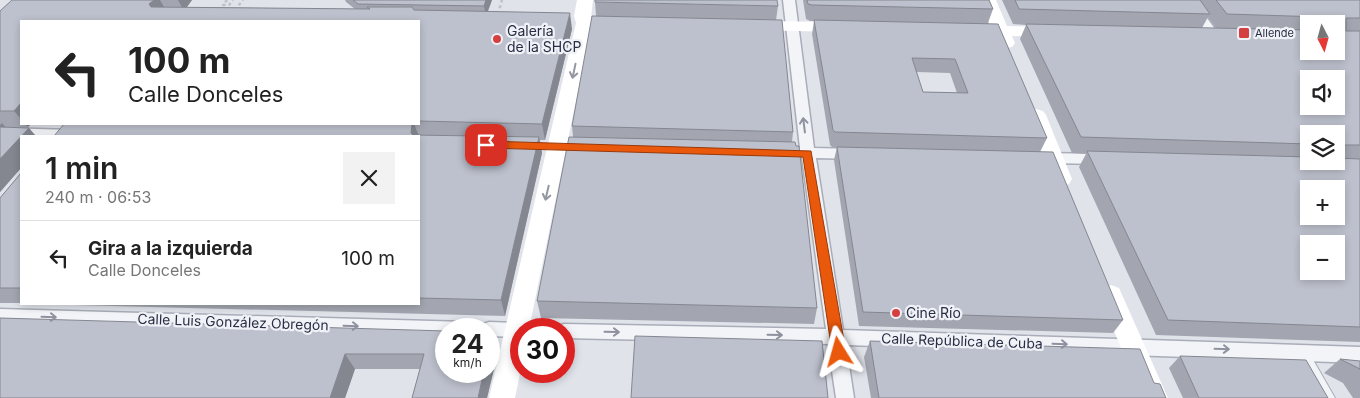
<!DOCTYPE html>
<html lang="es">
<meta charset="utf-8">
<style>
body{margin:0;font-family:Inter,sans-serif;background:#f2f2f2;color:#222;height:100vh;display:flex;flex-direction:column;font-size:19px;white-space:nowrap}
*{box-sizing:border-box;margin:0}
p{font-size:16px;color:#767676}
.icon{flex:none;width:28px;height:28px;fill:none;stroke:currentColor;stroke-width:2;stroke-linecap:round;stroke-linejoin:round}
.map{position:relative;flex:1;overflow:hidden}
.side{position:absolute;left:20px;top:135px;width:400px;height:170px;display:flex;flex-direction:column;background:#fff;border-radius:0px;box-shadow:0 2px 8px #0003}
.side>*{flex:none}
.hud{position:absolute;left:20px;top:20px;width:400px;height:105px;border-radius:0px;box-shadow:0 2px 8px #0003;background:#fff;color:#222;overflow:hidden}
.needle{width:32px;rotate:174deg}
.buttons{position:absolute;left:1300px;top:15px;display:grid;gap:10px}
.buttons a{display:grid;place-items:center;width:45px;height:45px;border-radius:0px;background:#fff;box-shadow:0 2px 8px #0003;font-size:25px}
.speed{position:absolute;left:435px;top:318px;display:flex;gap:10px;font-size:25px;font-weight:700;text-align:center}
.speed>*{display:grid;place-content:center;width:65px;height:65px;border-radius:50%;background:#fff;box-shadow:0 2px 8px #0003;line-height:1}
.speed small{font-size:12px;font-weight:400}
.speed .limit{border:8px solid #d22;background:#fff;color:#111}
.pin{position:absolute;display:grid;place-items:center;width:42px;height:42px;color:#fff;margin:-21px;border-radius:10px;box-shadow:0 2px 8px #0006}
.me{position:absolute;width:55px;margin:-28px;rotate:352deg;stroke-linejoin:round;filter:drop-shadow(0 0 4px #0008)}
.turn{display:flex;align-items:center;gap:18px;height:105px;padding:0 25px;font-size:22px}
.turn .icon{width:65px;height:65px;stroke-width:2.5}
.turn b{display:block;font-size:35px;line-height:42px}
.round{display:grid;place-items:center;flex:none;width:52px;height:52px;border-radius:0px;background:#f2f2f2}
.head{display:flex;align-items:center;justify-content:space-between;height:85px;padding:0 25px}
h1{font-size:30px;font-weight:600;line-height:38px}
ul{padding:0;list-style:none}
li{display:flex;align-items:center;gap:15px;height:75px;padding:0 25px;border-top:1px solid #e0e0e0}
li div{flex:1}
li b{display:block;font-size:19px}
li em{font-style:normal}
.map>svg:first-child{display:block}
</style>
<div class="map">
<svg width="1360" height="398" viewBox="0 0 1360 398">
<rect width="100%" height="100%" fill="#e0e3ea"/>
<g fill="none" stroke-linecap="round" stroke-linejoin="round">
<g stroke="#a9adb8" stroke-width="2">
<polygon id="lane" points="1305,350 1308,351 1335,398 1325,398 1301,354 1302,351"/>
</g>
<g stroke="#a9adb8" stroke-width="3">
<g id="street">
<polygon points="783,0 795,0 814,148 856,149 861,151 863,154 861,157 856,159 816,158 843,330 1360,347 1360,363 846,345 854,398 836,398 828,344 564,338 564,329 556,329 558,326 564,324 826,329 802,157 774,155 772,152 774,149 800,148"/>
<polygon points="1182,0 1194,0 1220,36 1218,39 1210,39"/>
<polygon points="0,128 74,130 79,132 81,135 0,138"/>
<polygon points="1044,153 1104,154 1109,155 1111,159 1109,163 1104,164 1044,163 1039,161 1037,158 1039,155"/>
<polygon points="0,309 467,322 473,324 476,329 446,329 446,336 0,323"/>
<polygon points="489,322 521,323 527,325 529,329 521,329 521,337 489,336 489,329 480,329 483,324"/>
</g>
</g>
<g stroke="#bec1c9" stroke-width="2.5" stroke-dasharray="3 3" stroke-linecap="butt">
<polyline points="227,0 223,5 229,5 233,0"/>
<polyline points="235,10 243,0"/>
<polyline points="498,14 502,0"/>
</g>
<use href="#lane" fill="#f3f4f8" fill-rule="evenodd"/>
<use href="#street" fill="#f3f4f8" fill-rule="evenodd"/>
<g fill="#fff" fill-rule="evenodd">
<polygon points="577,0 593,0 591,18 625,20 627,24 625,28 591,28 529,329 521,329 521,369 515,398 489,398 576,23 574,16"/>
<polygon points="980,0 996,0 1007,26 1051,27 1057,28 1059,32 1057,36 1051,37 1012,36 1015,43 1012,47 1006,48 1000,47 994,36 966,34 964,30 966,26 990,25"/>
<polygon points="754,21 841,22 847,23 849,27 847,31 841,32 748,30 746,26 748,22"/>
<polygon points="1036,109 1043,111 1046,115 1072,179 1069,184 1062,186 1055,184 1052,179 1026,115 1029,111"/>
<polygon points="1111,285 1119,288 1168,398 1142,398 1099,295 1103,288"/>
</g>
</g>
<g fill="#a3a6b0" fill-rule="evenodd">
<polygon points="12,0 192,0 187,7 355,9 346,2 345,0 492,0 488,11 572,29 545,140 540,140 542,153 505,316 36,304 419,304 419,136 64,124 419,124 419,21 21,21 21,124 31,124 28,127 5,127 21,136 21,168 0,192 0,11"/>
<path d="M803 0H989L993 9 988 23 1047 138 1040 152 1123 320 1113 333 859 326 834 160 837 147H832L830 145 812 34 814 21H810L806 19ZM916 72 950 73 957 93 923 92Z"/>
<path d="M1002 0H1360V342L1156 335 1079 167 1086 154 1072 153 1020 39 1026 25 1013 24ZM1208 17 1216 28H1202ZM1309 24H1336L1309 51ZM1309 134H1336V161H1309Z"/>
<polygon points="595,2 778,6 776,20 793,132 792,142 817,308 814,324 541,318 537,301 573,137 572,126 596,16"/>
<polygon points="21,173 21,303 0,303 0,198"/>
<polygon points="0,318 499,348 487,398 412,398 420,369 355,369 345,398 0,398"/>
<polygon points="870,341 1154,383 1166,398 871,398 864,357"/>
<polygon points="1180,356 1328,398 1183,398 1169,368"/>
<polygon points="1340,359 1360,361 1360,398 1353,398 1343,383 1324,373"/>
</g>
<g fill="#848790">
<polygon points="154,0 160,0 167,12 151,7 149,4"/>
<polygon points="178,0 192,0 184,11"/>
<polygon points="486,0 492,0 486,16 484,6"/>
<polygon points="570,13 572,29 545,140 542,124"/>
<polygon points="21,103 21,119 14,111"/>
<polygon points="2,123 16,140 0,129 0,125"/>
<polygon points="25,124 31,124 28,127"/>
<polygon points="412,124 414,124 419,136 413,136 411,133"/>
<polygon points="29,128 36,136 21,136"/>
<polygon points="21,136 21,168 0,192 0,159"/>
<polygon points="539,137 542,153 505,316 501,300"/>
<polygon points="494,333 499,348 487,398 478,398 484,371 489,371 489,353"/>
<polygon points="345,354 355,369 345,398 330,398"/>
</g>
<g fill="#bdc1cd" stroke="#848790" fill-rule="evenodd">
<polygon points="12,0 154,0 149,4 151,7 370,9 367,7 412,7 414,10 570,13 542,124 419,121 419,21 21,21 21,103 14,111 0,111 0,11"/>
<polygon points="353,0 486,0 484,6 358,4"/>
<polygon points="595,0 777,0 778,6 595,2"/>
<polygon points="807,0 989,0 993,9 812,5 808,4"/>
<polygon points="1015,0 1200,0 1210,14 1019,9"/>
<path d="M1216 0H1360V18H1346V31H1360V145H1336V134H1309V144L1081 137 1026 24 1309 30V51H1336V24H1322L1321 17 1227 14ZM1309 79H1336V106H1309Z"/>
<polygon points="592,16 782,20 793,132 572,126"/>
<path d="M814 20 998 24 1047 138 835 132 833 130ZM912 58 955 59 968 93 923 92Z"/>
<polygon points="64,124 412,124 411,133 413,135 539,137 501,300 419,298 419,136 54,136"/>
<polygon points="0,127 29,128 0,159"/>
<polygon points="569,137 795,142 796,146 799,146 817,308 537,301"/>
<polygon points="837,147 1053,152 1123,320 863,312"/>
<path d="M1087 151 1309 157V161H1336V158L1360 159V327L1168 320ZM1309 189H1336V216H1309ZM1309 244H1336V271H1309Z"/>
<polygon points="21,173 21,288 0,288 0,198"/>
<polygon points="0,318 446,331 446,371 484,371 478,398 412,398 424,354 345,354 330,398 0,398"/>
<polygon points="489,332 494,333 489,353"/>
<polygon points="635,336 822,341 828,398 631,398"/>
<polygon points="870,341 1140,349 1154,383 1160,384 1166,398 879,398"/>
<polygon points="1180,356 1306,360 1328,398 1199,398"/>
<polygon points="1340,359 1360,361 1360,370 1360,369"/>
</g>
<defs><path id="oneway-shaft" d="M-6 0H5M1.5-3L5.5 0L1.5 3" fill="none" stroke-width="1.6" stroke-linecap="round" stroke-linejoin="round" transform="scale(1.25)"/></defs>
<g stroke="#9496a1">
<use href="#oneway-shaft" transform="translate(574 71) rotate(102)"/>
<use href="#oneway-shaft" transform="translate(547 193) rotate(103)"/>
</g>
<g stroke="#8e919e">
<use href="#oneway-shaft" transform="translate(804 125) rotate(-97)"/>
<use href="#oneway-shaft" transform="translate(49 317) rotate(2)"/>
<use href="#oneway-shaft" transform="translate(351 326) rotate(2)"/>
<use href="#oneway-shaft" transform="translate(612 332) rotate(1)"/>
<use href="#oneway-shaft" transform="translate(775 335) rotate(1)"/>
<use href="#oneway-shaft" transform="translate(1060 344) rotate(2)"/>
<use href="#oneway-shaft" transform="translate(1222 349) rotate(2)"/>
</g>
<polygon fill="#ea580c" stroke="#983908" points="486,141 811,151 846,352 844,356 839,358 834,356 832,352 803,157 486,148 480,145"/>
<g fill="#d63f3f" stroke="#f0f2f7" stroke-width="2">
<rect x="1238" y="27" width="12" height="12" rx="2.5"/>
<circle cx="497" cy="39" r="5"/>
<circle cx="896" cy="313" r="5"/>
</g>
<g text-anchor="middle" stroke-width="4.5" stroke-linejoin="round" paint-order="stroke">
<g font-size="11" fill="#282e43" stroke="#f0f2f7" text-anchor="start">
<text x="1255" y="37">Allende</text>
</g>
<g font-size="14" fill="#282e43" stroke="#f0f2f7" text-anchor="start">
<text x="507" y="36">Galería<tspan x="507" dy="16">de la SHCP</tspan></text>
<text x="906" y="318">Cine Río</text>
</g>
<g font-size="14" fill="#282e43" stroke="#f0f2f7">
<text transform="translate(233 322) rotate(2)" y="5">Calle Luis González Obregón</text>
<text transform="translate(962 341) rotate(2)" y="5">Calle República de Cuba</text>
</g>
</g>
</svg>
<div class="buttons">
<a><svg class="needle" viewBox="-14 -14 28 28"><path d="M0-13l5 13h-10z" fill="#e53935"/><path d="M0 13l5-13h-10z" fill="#767676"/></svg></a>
<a><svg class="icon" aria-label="sound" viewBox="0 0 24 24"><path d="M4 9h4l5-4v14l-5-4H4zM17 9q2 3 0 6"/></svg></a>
<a><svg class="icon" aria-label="layers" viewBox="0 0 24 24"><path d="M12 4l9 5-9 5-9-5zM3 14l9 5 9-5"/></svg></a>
<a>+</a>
<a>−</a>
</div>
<div class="speed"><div>24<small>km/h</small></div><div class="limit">30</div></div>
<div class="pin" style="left:486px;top:145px;background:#d93025"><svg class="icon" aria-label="arrive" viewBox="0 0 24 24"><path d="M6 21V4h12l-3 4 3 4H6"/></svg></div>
<svg class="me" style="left:839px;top:352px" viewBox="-20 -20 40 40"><path d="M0-17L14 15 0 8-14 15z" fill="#ea580c" stroke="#fff" stroke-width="4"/></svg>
<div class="hud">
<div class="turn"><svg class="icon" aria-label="left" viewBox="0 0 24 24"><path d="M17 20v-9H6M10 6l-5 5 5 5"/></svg><div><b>100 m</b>Calle Donceles</div></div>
</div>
<section class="side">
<div class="head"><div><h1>1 min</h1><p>240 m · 06:53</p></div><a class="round"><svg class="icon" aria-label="close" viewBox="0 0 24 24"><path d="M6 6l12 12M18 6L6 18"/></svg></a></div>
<ul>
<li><svg class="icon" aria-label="left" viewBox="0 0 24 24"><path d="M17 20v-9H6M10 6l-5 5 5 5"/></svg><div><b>Gira a la izquierda</b><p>Calle Donceles</p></div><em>100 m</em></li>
</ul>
</section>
</div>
